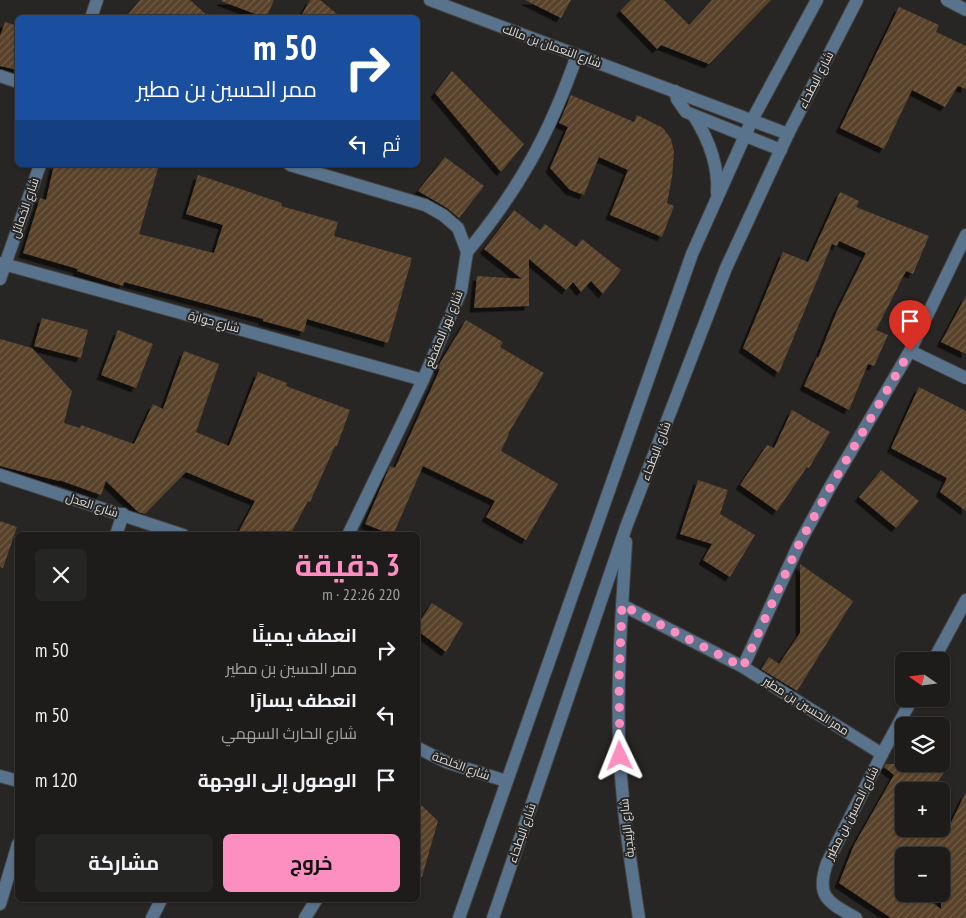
<!DOCTYPE html>
<html lang="ar">
<meta charset="utf-8">
<style>
body{margin:0;font-family:"PT Sans Narrow",Cairo,sans-serif;background:#252524;color:#f1f3f6;direction:rtl;height:100vh;display:flex;flex-direction:column;font-size:19px;white-space:nowrap}
*{box-sizing:border-box;margin:0}
p{font-size:16px;color:#a0a1a3}
.icon{flex:none;width:28px;height:28px;fill:none;stroke:currentColor;stroke-width:2;stroke-linecap:round;stroke-linejoin:round}
.map{position:relative;flex:1;overflow:hidden;direction:ltr}
.sheet{position:absolute;left:15px;top:532px;width:405px;height:370px;display:flex;flex-direction:column;background:#1d1c1b;border-radius:8px;box-shadow:0 1px 4px #0004,0 0 0 1px #3b3a3a;direction:rtl}
.sheet>*{flex:none}
.guide{position:absolute;left:15px;top:15px;width:405px;height:152px;border-radius:8px;box-shadow:0 1px 4px #0004,0 0 0 1px #3b3a3a;direction:rtl;background:#1a4fa0;color:#fff;overflow:hidden}
.needle{width:32px;rotate:284deg}
.tools{position:absolute;left:895px;top:652px;display:grid;gap:10px}
.tools a{display:grid;place-items:center;width:55px;height:55px;border-radius:8px;background:#1d1c1b;box-shadow:0 1px 4px #0004,0 0 0 1px #3b3a3a;font-size:25px}
.pin{position:absolute;display:grid;place-items:center;width:42px;height:42px;color:#fff;margin:-51px -21px;border-radius:50% 50% 50% 0;rotate:-45deg;box-shadow:0 0 5px #0007}
.pin .icon{rotate:45deg}
.me{position:absolute;width:55px;margin:-28px;rotate:358deg;stroke-linejoin:round;filter:drop-shadow(0 0 4px #0008)}
.turn{display:flex;align-items:center;gap:18px;height:105px;padding:0 20px;font-size:22px}
.turn .icon{width:65px;height:65px;stroke-width:2.5}
.turn b{display:block;font-size:35px;line-height:42px}
.then{display:flex;align-items:center;height:48px;padding:0 20px;background:#0003;gap:10px;font-size:19px}
.round{display:grid;place-items:center;flex:none;width:52px;height:52px;border-radius:8px;background:#252524}
.head{display:flex;align-items:center;justify-content:space-between;height:85px;padding:0 20px}
h1{font-size:30px;font-weight:700;line-height:38px;color:#fd8ec0}
.primary-button{display:flex;gap:10px;margin-top:auto;padding:10px 20px}
.primary-button a{flex:1;height:58px;border-radius:8px;background:#fd8ec0;color:#111;font-size:20px;font-weight:700;line-height:58px;text-align:center}
.primary-button a+a{background:#252524;color:#f1f3f6}
ul{padding:0;list-style:none}
li{display:flex;align-items:center;gap:15px;height:65px;padding:0 20px}
li div{flex:1}
li b{display:block;font-size:19px}
li em{font-style:normal}
.map>svg:first-child{display:block}
</style>
<div class="map">
<svg width="966" height="918" viewBox="0 0 966 918">
<defs>
<pattern id="building-hatch" width="6" height="6" patternUnits="userSpaceOnUse" patternTransform="scale(1.25)"><rect width="6" height="6" fill="#59422a"/><path d="M-1 1l2-2M0 6l6-6M5 7l2-2" fill="none" stroke="#705d48"/></pattern>
<filter id="shadow"><feDropShadow dx="-4.5" dy="4.5" stdDeviation="0" flood-color="#0009"/></filter>
</defs>
<rect width="100%" height="100%" fill="#272624"/>
<g fill="url(#building-hatch)" fill-rule="evenodd" filter="url(#shadow)">
<polygon points="140,0 190,0 210,18 125,18"/>
<polygon points="222,0 274,0 266,18 221,1"/>
<polygon points="310,0 320,0 342,18 300,18"/>
<polygon points="525,0 571,0 561,18"/>
<polygon points="631,0 664,0 689,25 712,0 771,0 709,64 661,45 657,49 620,11"/>
<polygon points="899,7 939,25 936,32 966,46 966,89 958,86 945,107 912,90 884,149 840,128"/>
<polygon points="5,22 18,26 18,70 0,66 0,36"/>
<polygon points="452,71 524,144 501,172 435,93"/>
<polygon points="571,95 634,122 637,115 663,128 671,139 674,152 672,177 667,203 674,206 662,237 610,215 628,170 599,157 584,195 570,190 550,168 568,127 559,123"/>
<polygon points="445,157 484,186 459,218 447,208 418,191"/>
<polygon points="54,165 159,165 139,234 214,253 223,225 186,214 198,175 282,203 281,206 338,222 334,236 412,258 388,343 307,319 304,332 263,321 263,319 124,282 123,286 77,271 78,269 23,253 40,198 46,200"/>
<polygon points="840,192 859,201 856,207 929,236 913,274 906,271 876,330 888,335 874,366 868,364 849,410 804,386 817,357 818,358 837,311 866,253 839,241 837,246 832,244 779,373 743,348 783,252 808,262"/>
<polygon points="514,210 540,230 545,224 576,247 582,239 621,270 603,294 591,281 581,292 573,282 566,290 529,259 529,306 474,308 477,276 522,279 484,249"/>
<polygon points="966,296 966,354 941,342"/>
<polygon points="42,318 88,330 81,358 34,346"/>
<polygon points="466,320 503,342 500,347 544,373 508,434 509,434 501,451 558,484 526,540 486,517 495,501 423,466 393,535 365,524 390,466 395,468 440,369 437,368"/>
<polygon points="118,330 153,344 136,388 101,375"/>
<polygon points="0,339 32,348 72,391 64,423 80,428 81,425 134,444 153,404 163,409 184,351 219,364 196,432 229,446 258,372 287,383 286,386 350,410 337,446 335,446 310,502 308,501 290,535 237,535 255,501 186,472 145,514 138,512 106,481 101,495 59,480 59,481 0,466"/>
<polygon points="919,387 966,411 966,511 940,492 947,478 891,448"/>
<polygon points="792,410 830,432 809,468 807,467 777,511 740,485 767,445 774,448"/>
<polygon points="881,470 919,501 896,528 859,497"/>
<polygon points="698,480 728,490 720,514 755,535 730,577 703,560 712,544 680,534"/>
<polygon points="0,521 17,527 3,568 0,567"/>
<polygon points="800,564 853,601 797,691 761,669 769,657 779,664 800,633"/>
<polygon points="432,603 463,623 446,652 418,631 418,624"/>
<path d="M904 759V764H950L931 791H904V829H929L944 837 966 792V918H891L839 883 854 845 894 775 884 767 886 764H901ZM904 856H941V909L920 894H893L904 872Z"/>
<polygon points="418,802 438,821 422,877 418,877"/>
</g>
<g fill="none" stroke-linecap="round" stroke-linejoin="round">
<g stroke="#444342" stroke-width="14">
<g id="minor">
<polyline points="430,0 788,134"/>
<polyline points="947,0 966,10"/>
<polyline points="91,18 97,0"/>
<polyline points="0,76 18,82"/>
<polyline points="675,91 677,99 686,112 781,150"/>
<path d="M694 116C709 140 719 165 717 193"/>
<polyline points="290,165 425,205 443,215 458,228 467,252 461,291 423,380 348,535"/>
<path d="M467 252C520 188 550 133 577 55"/>
<polyline points="0,263 423,380"/>
<polyline points="0,279 40,165"/>
<polyline points="910,351 966,378"/>
<polyline points="0,475 183,535"/>
<polyline points="116,535 123,514"/>
<path d="M626 542C622 608 617 674 619 740 621 800 630 859 639 918"/>
<polyline points="622,605 743,667 882,754"/>
<polyline points="933,661 966,600"/>
<polyline points="743,667 799,544 830,487 910,351 966,235"/>
<polyline points="418,748 446,762 506,781"/>
<polyline points="0,776 18,781"/>
<polyline points="0,904 18,844"/>
<polyline points="152,918 161,900"/>
<polyline points="305,918 316,900"/>
<polyline points="459,918 692,254 752,120 817,0"/>
<polyline points="493,918 626,527 726,268 788,134 857,0"/>
<path d="M856 918C828 902 815 897 827 863L882 754 912 699"/>
</g>
</g>
<use href="#minor" stroke="#5a738c" stroke-width="12"/>
</g>
<g fill="none" stroke-linecap="round" stroke-linejoin="round">
<polyline stroke="#fd8ec0" stroke-width="9" stroke-dasharray="0 16.2" points="620,756 619,681 622,605 743,667 799,544 830,488 910,351"/>
</g>
<g text-anchor="middle" stroke-width="4" stroke-linejoin="round" paint-order="stroke">
<g font-size="12" fill="#dfdedd" stroke="#272624">
<text transform="translate(552 46) rotate(20)" y="4">شارع النعمان بن مالك</text>
<text transform="translate(816 80) rotate(-63)" y="4">شارع البطحاء</text>
<text transform="translate(25 208) rotate(-71)" y="4">شارع الخمائل</text>
<text transform="translate(214 322) rotate(15)" y="4">شارع حوارة</text>
<text transform="translate(444 329) rotate(-68)" y="4">شارع نهر المقطع</text>
<text transform="translate(656 451) rotate(-69)" y="4">شارع البطحاء</text>
<text transform="translate(92 505) rotate(18)" y="4">شارع العدل</text>
<text transform="translate(806 706) rotate(32)" y="4">ممر الحسين بن مطير</text>
<text transform="translate(461 766) rotate(20)" y="4">شارع الخلصة</text>
<text transform="translate(852 813) rotate(-63)" y="4">شارع الحسين بن مطير</text>
<text transform="translate(627 828) rotate(-96)" y="4">شارع الزبيدية</text>
<text transform="translate(522 833) rotate(-71)" y="4">شارع البطحاء</text>
</g>
</g>
</svg>
<div class="tools">
<a><svg class="needle" viewBox="-14 -14 28 28"><path d="M0-13l5 13h-10z" fill="#e53935"/><path d="M0 13l5-13h-10z" fill="#a0a1a3"/></svg></a>
<a><svg class="icon" aria-label="layers" viewBox="0 0 24 24"><path d="M12 4l9 5-9 5-9-5zM3 14l9 5 9-5"/></svg></a>
<a>+</a>
<a>−</a>
</div>
<div class="pin" style="left:910px;top:351px;background:#d93025"><svg class="icon" aria-label="arrive" viewBox="0 0 24 24"><path d="M6 21V4h12l-3 4 3 4H6"/></svg></div>
<svg class="me" style="left:620px;top:756px" viewBox="-20 -20 40 40"><path d="M0-17L14 15 0 8-14 15z" fill="#fd8ec0" stroke="#fff" stroke-width="4"/></svg>
<div class="guide">
<div class="turn"><svg class="icon" aria-label="right" viewBox="0 0 24 24"><path d="M7 20v-9h11M14 6l5 5-5 5"/></svg><div><b>50 m</b>ممر الحسين بن مطير</div></div>
<div class="then">ثم<svg class="icon" aria-label="left" viewBox="0 0 24 24"><path d="M17 20v-9H6M10 6l-5 5 5 5"/></svg></div>
</div>
<section class="sheet">
<div class="head"><div><h1>3 دقيقة</h1><p>220 m · 22:26</p></div><a class="round"><svg class="icon" aria-label="close" viewBox="0 0 24 24"><path d="M6 6l12 12M18 6L6 18"/></svg></a></div>
<ul>
<li><svg class="icon" aria-label="right" viewBox="0 0 24 24"><path d="M7 20v-9h11M14 6l5 5-5 5"/></svg><div><b>انعطف يمينًا</b><p>ممر الحسين بن مطير</p></div><em>50 m</em></li>
<li><svg class="icon" aria-label="left" viewBox="0 0 24 24"><path d="M17 20v-9H6M10 6l-5 5 5 5"/></svg><div><b>انعطف يسارًا</b><p>شارع الحارث السهمي</p></div><em>50 m</em></li>
<li><svg class="icon" aria-label="arrive" viewBox="0 0 24 24"><path d="M6 21V4h12l-3 4 3 4H6"/></svg><div><b>الوصول إلى الوجهة</b></div><em>120 m</em></li>
</ul>
<div class="primary-button"><a>خروج</a><a>مشاركة</a></div>
</section>
</div>
